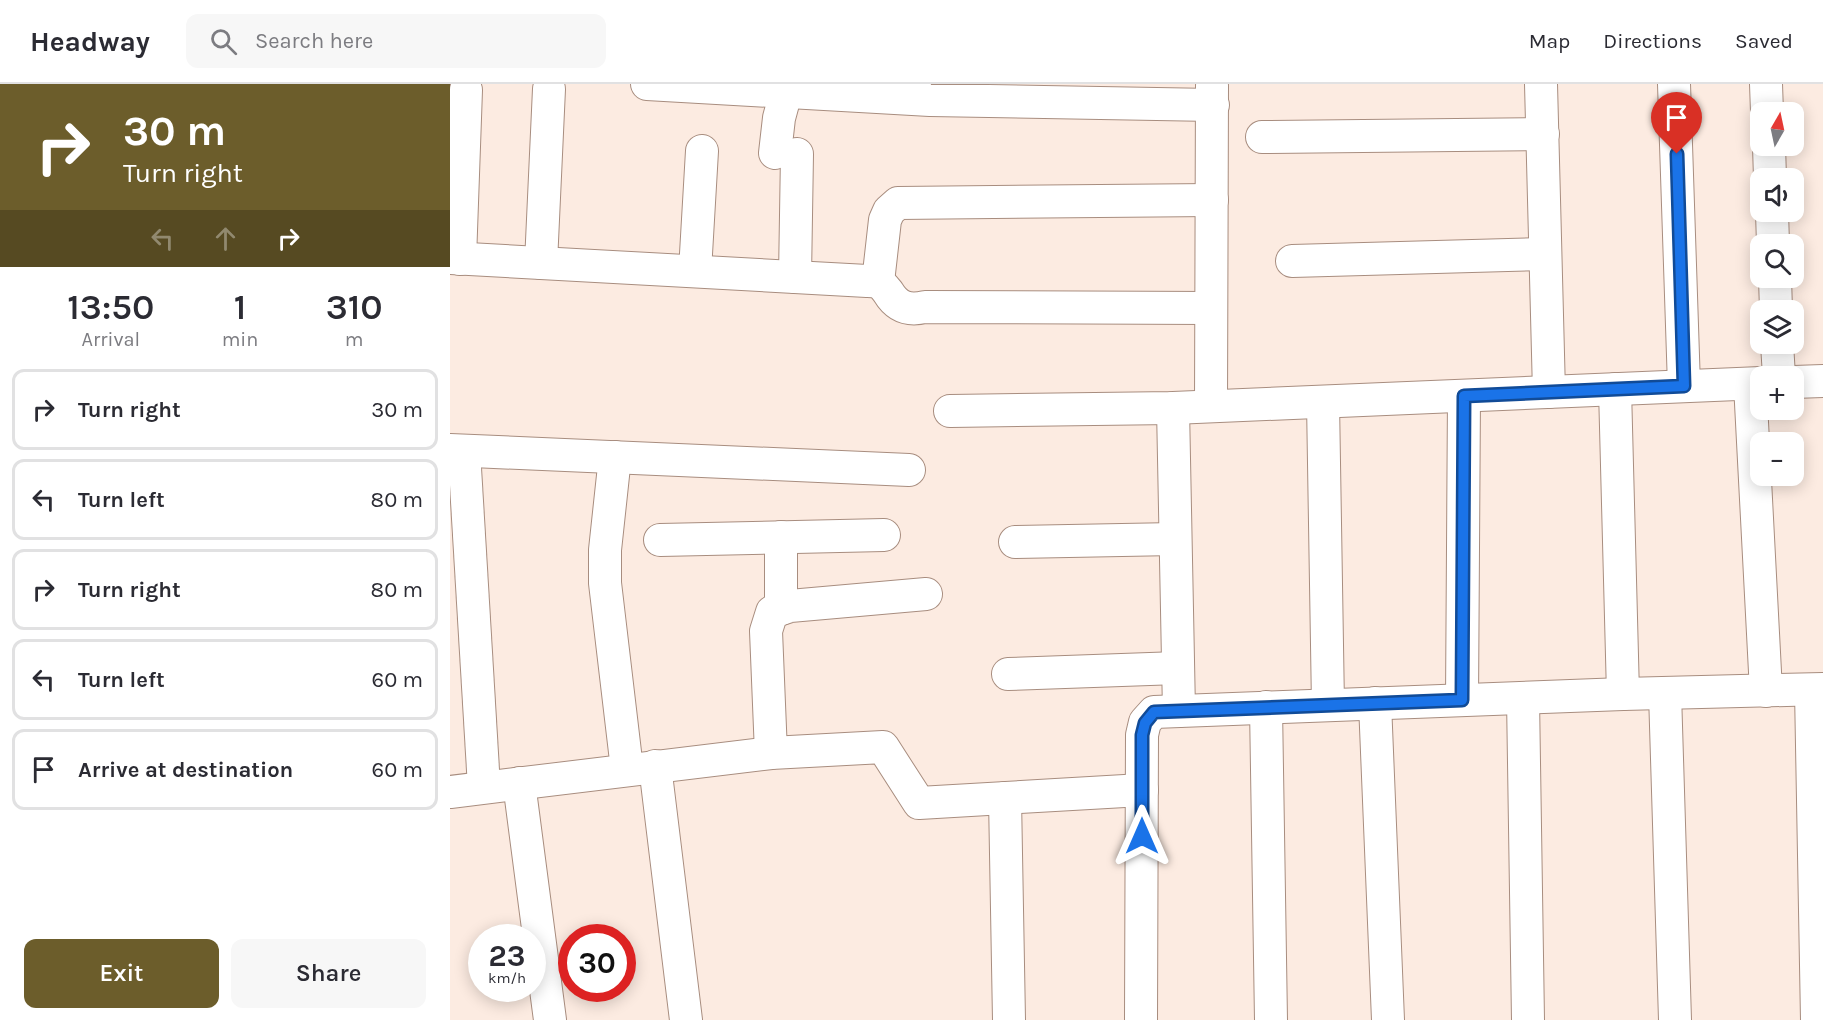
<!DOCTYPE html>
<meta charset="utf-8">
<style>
body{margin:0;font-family:Karla,sans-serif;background:#f7f7f7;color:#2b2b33;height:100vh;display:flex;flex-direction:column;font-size:22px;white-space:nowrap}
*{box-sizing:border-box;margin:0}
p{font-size:20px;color:#7c7c81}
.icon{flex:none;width:33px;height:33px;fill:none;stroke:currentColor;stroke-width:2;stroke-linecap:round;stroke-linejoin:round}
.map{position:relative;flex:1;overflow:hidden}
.side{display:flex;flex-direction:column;background:#fff;width:450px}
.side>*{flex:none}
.hud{background:#6c5d2b;color:#fff;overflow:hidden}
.needle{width:39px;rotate:9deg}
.fabs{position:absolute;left:1300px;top:18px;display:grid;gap:12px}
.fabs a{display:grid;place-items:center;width:54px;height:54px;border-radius:12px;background:#fff;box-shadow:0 3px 15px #0003;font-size:30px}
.speed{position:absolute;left:18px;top:840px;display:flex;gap:12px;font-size:30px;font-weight:700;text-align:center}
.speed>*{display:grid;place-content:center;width:78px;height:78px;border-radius:50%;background:#fff;box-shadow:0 3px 15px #0003;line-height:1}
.speed small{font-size:15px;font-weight:400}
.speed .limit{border:9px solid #d22;background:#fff;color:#111}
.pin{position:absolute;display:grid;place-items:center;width:51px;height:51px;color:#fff;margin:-62px -26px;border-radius:50% 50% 50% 0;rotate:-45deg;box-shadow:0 0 6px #0007}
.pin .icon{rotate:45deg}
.me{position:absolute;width:66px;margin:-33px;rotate:0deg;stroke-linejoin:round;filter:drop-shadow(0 0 4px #0008)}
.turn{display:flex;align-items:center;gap:21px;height:126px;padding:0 24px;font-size:27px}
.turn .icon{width:78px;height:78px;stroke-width:2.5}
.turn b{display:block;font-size:42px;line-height:51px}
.lanes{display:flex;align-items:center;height:57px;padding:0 24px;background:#0003;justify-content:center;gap:30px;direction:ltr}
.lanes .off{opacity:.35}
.eta{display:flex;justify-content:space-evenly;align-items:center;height:102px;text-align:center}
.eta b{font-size:36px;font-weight:600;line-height:42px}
.button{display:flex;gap:12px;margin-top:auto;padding:12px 24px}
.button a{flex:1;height:69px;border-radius:12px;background:#6c5d2b;color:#fff;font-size:24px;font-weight:600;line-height:69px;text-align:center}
.button a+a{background:#f7f7f7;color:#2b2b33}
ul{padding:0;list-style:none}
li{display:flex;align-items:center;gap:18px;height:81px;margin:0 12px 9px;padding:0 12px;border:3px solid #e1e1e2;border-radius:12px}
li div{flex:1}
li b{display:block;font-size:22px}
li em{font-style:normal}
header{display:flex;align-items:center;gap:36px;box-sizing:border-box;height:84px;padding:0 30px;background:#fff;border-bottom:2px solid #e1e1e2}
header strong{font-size:28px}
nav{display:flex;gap:33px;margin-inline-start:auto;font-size:21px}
.search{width:420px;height:54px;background:#f7f7f7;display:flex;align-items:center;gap:15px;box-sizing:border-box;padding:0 21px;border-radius:12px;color:#7c7c81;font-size:22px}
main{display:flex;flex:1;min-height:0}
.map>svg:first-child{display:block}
</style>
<header>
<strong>Headway</strong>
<div class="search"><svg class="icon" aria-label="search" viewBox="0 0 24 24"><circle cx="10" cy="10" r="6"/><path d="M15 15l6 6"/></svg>Search here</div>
<nav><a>Map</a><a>Directions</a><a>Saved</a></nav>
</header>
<main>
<section class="side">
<div class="hud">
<div class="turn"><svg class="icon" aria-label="right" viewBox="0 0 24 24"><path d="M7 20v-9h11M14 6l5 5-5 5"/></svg><div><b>30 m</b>Turn right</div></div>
<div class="lanes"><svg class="icon off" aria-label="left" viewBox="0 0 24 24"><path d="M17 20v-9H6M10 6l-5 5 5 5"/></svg><svg class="icon off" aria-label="ahead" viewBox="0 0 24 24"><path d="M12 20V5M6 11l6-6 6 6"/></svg><svg class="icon" aria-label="right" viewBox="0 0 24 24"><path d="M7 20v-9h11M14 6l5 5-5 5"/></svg></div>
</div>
<div class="eta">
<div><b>13:50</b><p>Arrival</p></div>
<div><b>1</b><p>min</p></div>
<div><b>310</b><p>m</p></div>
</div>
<ul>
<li><svg class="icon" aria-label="right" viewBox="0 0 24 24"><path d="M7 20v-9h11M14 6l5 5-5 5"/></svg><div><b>Turn right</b></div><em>30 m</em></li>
<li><svg class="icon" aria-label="left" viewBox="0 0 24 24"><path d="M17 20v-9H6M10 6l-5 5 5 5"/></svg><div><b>Turn left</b></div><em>80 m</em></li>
<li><svg class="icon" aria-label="right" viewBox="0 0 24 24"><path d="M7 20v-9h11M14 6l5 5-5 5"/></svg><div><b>Turn right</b></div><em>80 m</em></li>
<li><svg class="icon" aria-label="left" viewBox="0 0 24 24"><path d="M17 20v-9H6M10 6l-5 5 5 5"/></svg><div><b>Turn left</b></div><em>60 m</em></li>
<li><svg class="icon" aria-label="arrive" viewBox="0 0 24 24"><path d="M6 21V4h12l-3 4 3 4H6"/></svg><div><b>Arrive at destination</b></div><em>60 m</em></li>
</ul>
<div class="button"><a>Exit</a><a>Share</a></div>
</section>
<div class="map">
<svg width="1373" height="936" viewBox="0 0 1373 936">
<rect width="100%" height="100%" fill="#fcebe1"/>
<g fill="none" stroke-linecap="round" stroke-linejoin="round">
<g stroke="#a88d7f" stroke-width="34">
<g id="minor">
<polyline points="197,0 480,16 763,21"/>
<polyline points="1091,0 1099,308"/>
<polyline points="1224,0 1234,302"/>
<polyline points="1316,0 1317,28"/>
<polyline points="812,53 1093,50"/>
<polyline points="1319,62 1320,94"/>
<polyline points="325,69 329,34 336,8"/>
<polyline points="1322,128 1323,160"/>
<path d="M0 174 417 197C421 197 424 197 427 198 432 200 435 204 438 208 447 223 458 227 475 223L761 224"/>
<polyline points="10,175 16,6"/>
<polyline points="842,177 1095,170"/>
<polyline points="91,179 99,5"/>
<polyline points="245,187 252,67"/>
<polyline points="345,193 347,70"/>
<polyline points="1325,194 1326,226"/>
<polyline points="428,198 435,136 439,127 448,119 762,116"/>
<polyline points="1327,260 1329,292"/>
<polyline points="1344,298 1373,297"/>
<polyline points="1300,300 1316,607"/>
<polyline points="1165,305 1173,610"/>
<polyline points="873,318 878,621"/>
<polyline points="761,322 762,2"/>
<polyline points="723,324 729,627"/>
<polyline points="500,327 723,324 1311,299"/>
<polyline points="0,366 459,386"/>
<polyline points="14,367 34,703"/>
<polyline points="165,373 155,466 155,499 177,685"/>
<polyline points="331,453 331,525"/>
<polyline points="210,456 434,451"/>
<polyline points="565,458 725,455"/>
<polyline points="558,590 728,584"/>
<polyline points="1361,606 1367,936"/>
<polyline points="1215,609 1225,936"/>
<polyline points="1073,614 1078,936"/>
<polyline points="1012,616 1014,312"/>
<polyline points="925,619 938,936"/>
<polyline points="816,623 821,936"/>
<polyline points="321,669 316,547 322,528 340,522 476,510"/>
<polyline points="205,682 236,936"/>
<polyline points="69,699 100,936"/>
<polyline points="0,708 321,669 433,663 469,719 692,706"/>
<polyline points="555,714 559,936"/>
<polyline points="691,936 692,651 695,638 704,628 1173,610 1373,605"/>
</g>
</g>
<use href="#minor" stroke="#fff" stroke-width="32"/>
</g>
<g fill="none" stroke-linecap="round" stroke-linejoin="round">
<g stroke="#114b97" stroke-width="15">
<polyline id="route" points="692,752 692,651 695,639 704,628 1012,616 1014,312 1234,302 1227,70"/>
</g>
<use href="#route" stroke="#1a73e8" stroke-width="10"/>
</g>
</svg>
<div class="fabs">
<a><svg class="needle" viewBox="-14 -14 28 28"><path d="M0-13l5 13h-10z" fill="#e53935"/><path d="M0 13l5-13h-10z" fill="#7c7c81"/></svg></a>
<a><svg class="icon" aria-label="sound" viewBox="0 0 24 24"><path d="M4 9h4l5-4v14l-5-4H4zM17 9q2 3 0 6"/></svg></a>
<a><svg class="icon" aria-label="search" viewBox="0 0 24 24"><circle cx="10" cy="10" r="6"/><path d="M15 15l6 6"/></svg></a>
<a><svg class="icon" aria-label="layers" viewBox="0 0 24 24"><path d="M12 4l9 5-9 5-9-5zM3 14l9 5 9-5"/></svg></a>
<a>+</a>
<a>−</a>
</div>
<div class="speed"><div>23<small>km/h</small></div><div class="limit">30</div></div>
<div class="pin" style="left:1227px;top:70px;background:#d93025"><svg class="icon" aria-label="arrive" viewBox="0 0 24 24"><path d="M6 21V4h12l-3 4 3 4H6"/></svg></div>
<svg class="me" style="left:692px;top:752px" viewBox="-20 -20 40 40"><path d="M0-17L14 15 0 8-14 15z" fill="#1a73e8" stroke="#fff" stroke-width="4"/></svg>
</div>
</main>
